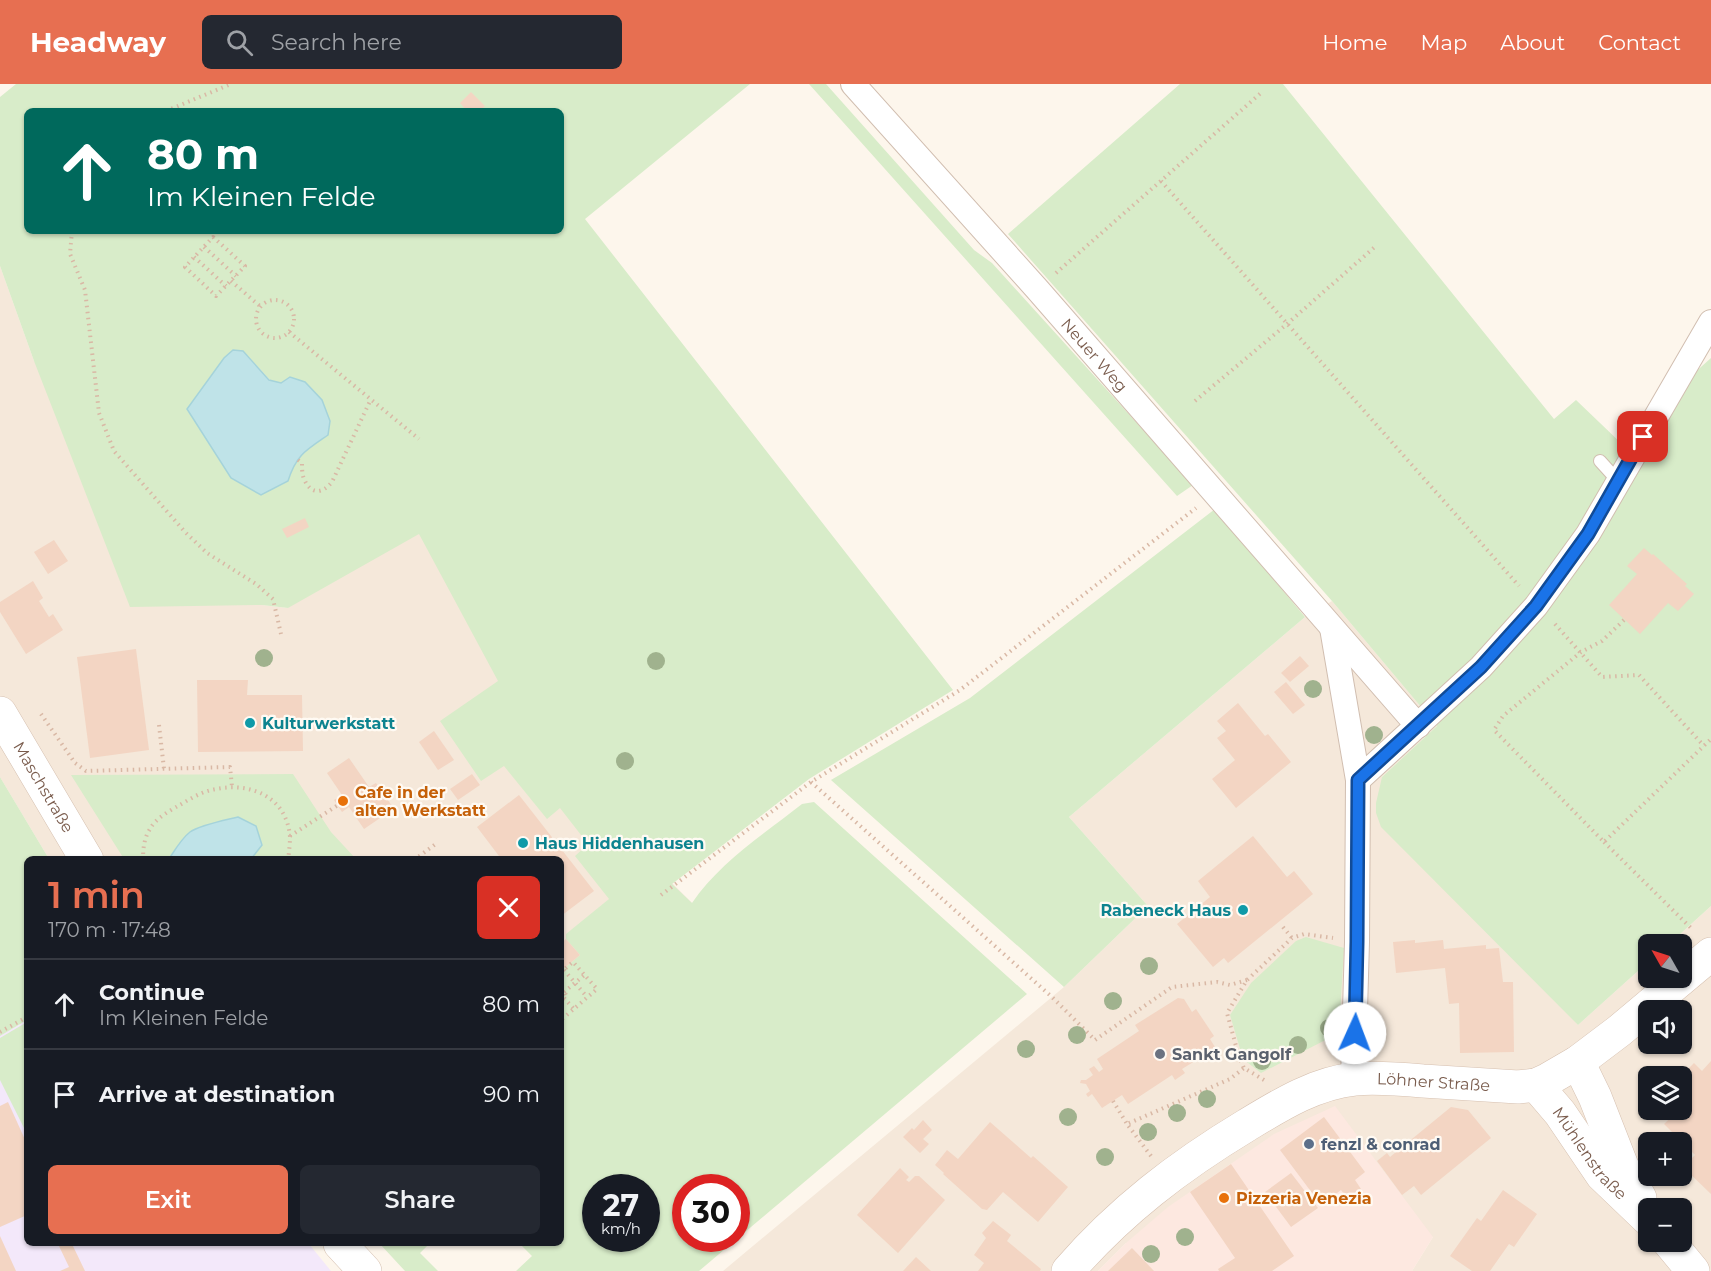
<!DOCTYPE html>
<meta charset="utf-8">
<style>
body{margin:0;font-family:Montserrat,sans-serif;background:#242831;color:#f1f3f6;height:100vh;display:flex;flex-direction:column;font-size:22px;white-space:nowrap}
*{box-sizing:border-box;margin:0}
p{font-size:20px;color:#9ea1a6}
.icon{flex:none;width:33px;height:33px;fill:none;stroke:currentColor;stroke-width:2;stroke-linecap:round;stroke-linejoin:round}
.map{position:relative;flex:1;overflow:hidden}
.sheet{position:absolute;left:24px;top:772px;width:540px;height:390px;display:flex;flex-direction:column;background:#171b24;border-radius:9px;box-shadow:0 2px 4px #0004}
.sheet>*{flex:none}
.hud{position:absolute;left:24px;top:24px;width:540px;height:126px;border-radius:9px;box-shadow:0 2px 4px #0004;background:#00695c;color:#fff;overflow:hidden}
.needle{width:39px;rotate:309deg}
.buttons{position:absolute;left:1638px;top:850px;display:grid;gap:12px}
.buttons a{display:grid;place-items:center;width:54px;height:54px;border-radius:9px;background:#171b24;box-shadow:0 2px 4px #0004;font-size:30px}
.speed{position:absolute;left:582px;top:1090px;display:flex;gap:12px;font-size:30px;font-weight:700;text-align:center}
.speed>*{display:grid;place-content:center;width:78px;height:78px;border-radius:50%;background:#171b24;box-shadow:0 2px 4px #0004;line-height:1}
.speed small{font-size:15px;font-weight:400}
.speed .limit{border:9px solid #d22;background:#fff;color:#111}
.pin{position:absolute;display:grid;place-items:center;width:51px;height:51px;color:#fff;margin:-26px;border-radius:12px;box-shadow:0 3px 9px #0006}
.me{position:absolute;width:66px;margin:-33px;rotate:2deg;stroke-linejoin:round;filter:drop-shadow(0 0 4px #0008)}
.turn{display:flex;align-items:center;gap:21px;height:126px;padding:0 24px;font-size:27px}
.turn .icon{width:78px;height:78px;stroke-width:2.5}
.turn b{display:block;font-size:42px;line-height:51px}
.round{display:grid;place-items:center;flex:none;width:63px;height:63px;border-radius:9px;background:#242831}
.headline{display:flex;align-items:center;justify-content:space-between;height:102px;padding:0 24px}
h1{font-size:36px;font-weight:600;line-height:45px;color:#e76f51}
.primary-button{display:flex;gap:12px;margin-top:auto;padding:12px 24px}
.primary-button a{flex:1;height:69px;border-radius:9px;background:#e76f51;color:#fff;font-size:24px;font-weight:600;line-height:69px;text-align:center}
.primary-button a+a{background:#242831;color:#f1f3f6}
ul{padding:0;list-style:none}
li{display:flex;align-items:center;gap:18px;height:90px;padding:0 24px;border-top:2px solid #363941}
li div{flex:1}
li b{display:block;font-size:22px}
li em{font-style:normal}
header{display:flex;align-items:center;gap:36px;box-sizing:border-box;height:84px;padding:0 30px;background:#e76f51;color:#fff}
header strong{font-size:28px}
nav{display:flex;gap:33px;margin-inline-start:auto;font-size:21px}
.search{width:420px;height:54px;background:#242831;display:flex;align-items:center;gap:15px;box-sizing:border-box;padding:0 21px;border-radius:9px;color:#9ea1a6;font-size:22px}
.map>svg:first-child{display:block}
</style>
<header>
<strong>Headway</strong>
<div class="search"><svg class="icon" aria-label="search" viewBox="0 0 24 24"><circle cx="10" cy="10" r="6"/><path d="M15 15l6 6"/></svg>Search here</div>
<nav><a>Home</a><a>Map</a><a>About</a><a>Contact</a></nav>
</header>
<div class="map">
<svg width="1711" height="1187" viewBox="0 0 1711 1187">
<rect width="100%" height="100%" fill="#fdf6ec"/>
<g fill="#f5e8da" fill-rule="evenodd">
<polygon points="0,182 34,277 262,521 288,524 410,340 672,799 692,819 561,979 561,776 49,775 0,693"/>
<path d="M1332 517 1437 642 1382 693 1578 941 1648 878V894H1682V861H1668L1711 822V1187H1412L1433 1153 1126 1159 1098 1187H723L1064 903 1148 822 1069 733 1305 533ZM1648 927H1682V960H1648ZM1648 993H1682V1026H1648ZM1648 1059H1682V1092H1648ZM1648 1125H1682V1158H1648Z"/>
</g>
<polygon fill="#fde8e0" points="1335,1022 1433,1153 1412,1187 1098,1187 1126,1159 1168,1123 1274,1050"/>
<polygon fill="#f3e8fa" points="27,936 27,1160 309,1160 331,1187 0,1187 0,952"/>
<g fill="#d8ecc9" fill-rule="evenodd">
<path d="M16 0H750L585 135 953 606 809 695 672 800 692 819C719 779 764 750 802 720L814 718 1027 910 699 1187H516L532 1172 520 1160H561V914L564 911 561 908V887L580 871 566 855V850L609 815 575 772 588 760 560 724 547 735 504 682 481 697 440 637 498 597 419 450 288 524 262 521 130 523 34 277 0 182V13ZM27 27H561V147H27ZM243 267 270 296 281 299 328 351C306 366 296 371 288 397ZM596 1104H646V1155H596ZM686 1104H736V1155H686Z"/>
<polygon points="809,0 826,0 974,166 992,179 1193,401 1177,412"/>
<polygon points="1180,0 1283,0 1554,335 1576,316 1623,361 1635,340 1655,357 1692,291 1711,274 1711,822 1668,861 1648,861 1648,878 1578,941 1381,743 1376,729 1376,719 1382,693 1437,642 1332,517 1008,150"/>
<polygon points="1215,425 1305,533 1069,733 1148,822 1064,903 831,696 970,614"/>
<polygon points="293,690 331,748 356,775 251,775 262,761 176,764 169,775 124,775 71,691"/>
<polygon points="0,693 49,775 27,776 27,936 0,952"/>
<polygon points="1306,853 1344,864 1339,949 1261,989 1243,975 1230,931 1251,899 1296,857"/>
<polygon points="27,938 27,1050 0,996 0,954"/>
<polygon points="380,1160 429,1160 420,1169 438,1187 405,1187"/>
</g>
<g fill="#bfe3e8" stroke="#a5d3da" stroke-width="1.5">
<path d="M233 266 243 267 269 296 281 299 290 293 305 298 322 316 330 337 328 351C306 366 296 371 288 397L261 411 231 394 187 325 224 274Z"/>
<path d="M238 733 256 742 262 761 251 775H169C175 766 181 755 190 748 200 741 226 736 238 733Z"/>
</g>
<g fill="#f3d5c3">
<polygon points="471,8 485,22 480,27 467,27 460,19"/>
<polygon points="305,434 309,443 287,454 282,445"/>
<polygon points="54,456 68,477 48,490 34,468"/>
<polygon points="1644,464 1652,471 1653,470 1687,500 1685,502 1694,510 1678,527 1668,519 1640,550 1609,521 1637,490 1627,482"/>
<polygon points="33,497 43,514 39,517 49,533 53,530 63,546 26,570 0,528 0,518"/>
<polygon points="136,565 149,666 90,674 77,573"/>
<polygon points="1300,572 1309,582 1290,598 1281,589"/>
<polygon points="197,596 248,596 247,611 302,611 303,667 198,668"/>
<polygon points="1286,598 1305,621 1293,630 1274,608"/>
<polygon points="1238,619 1265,652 1268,650 1291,678 1236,724 1212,695 1235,676 1217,654 1226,647 1217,637"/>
<polygon points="434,647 454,676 438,686 419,658"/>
<polygon points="349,674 369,703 376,699 392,722 384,727 386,730 364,745 349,723 342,728 334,716 342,711 327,689"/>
<polygon points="472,690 480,701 458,716 450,705"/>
<polygon points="519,711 594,807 561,832 561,776 502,776 477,743"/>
<polygon points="1253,752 1287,793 1294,787 1313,810 1228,879 1224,874 1213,883 1177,840 1210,813 1198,797"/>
<polygon points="566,855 580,871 561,887 561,859"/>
<polygon points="1415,856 1415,859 1443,856 1444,865 1486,861 1486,865 1499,864 1503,898 1513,898 1514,968 1460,969 1459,919 1449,920 1445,884 1396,889 1393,858"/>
<polygon points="1178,914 1184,915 1192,928 1196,925 1214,952 1210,955 1218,968 1206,977 1203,972 1182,985 1185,989 1175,996 1172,991 1128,1020 1122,1011 1102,1024 1092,1010 1088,1013 1086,1010 1090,1007 1086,1000 1080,999 1081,996 1086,996 1093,991 1089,985 1094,982 1099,988 1103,985 1097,975 1139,947 1135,941"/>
<polygon points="1711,977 1711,1110 1683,1083 1695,1071 1664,1040 1679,1026 1682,1026 1682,993 1680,993 1694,979 1702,987"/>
<polygon points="8,1018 27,1060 27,1131 0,1143 0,1022"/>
<polygon points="1451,1023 1468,1026 1491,1054 1421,1111 1414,1102 1402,1111 1377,1077 1387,1069 1390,1073"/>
<polygon points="1324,1033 1365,1088 1355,1096 1361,1105 1347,1114 1341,1106 1321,1121 1280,1066"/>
<polygon points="923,1036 932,1046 923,1055 929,1060 920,1069 903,1053 912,1044 914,1046"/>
<polygon points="990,1038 1031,1074 1033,1072 1068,1103 1038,1138 1003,1108 987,1126 982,1125 943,1090 944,1089 935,1081 947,1066 958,1075"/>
<polygon points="1231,1080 1294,1172 1272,1187 1219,1187 1218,1185 1235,1174 1190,1108"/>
<polygon points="900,1084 909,1093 906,1096 909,1098 915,1092 919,1092 945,1116 898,1169 857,1131"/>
<polygon points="1291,1089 1318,1124 1291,1143 1265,1108"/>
<polygon points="1503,1106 1537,1130 1514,1163 1509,1160 1490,1187 1472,1187 1450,1172 1477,1134 1481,1137"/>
<polygon points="993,1137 1011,1151 1007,1157 1041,1185 1040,1187 978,1187 984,1179 974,1171 986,1154 982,1149"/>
<polygon points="0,1152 16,1187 0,1187"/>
<polygon points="58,1160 72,1160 85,1187 60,1187 69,1183"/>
<polygon points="1132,1164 1154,1187 1108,1187"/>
<polygon points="916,1173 931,1187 903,1187"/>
</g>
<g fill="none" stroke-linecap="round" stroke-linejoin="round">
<g stroke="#d1beb0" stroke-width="14">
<polyline id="lane" points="1600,377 1619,398"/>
</g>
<g stroke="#d1beb0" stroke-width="26">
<g id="street">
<path id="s1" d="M853 0 1037 205 1418 642"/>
<polyline points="1332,544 1358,696 1357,858 1353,995"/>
<polyline points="1358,696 1481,583 1536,522 1588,450 1711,238"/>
</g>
</g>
<g stroke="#d6c0b0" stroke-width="34">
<g id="secondary">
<path id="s2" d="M0 629 87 776"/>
<polyline points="1578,978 1595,1013 1622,1082 1640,1114"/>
<path id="s3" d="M1536 1001 1560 1029 1602 1091 1648 1135"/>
<polyline points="1669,1158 1693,1187"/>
<polyline points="340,1160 365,1187"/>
<path id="s4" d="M1068 1187C1120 1127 1179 1082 1247 1041 1280 1021 1315 999 1355 995 1377 993 1400 995 1423 997 1455 999 1487 1001 1518 1003L1536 1001 1547 996 1578 978 1619 947 1711 870"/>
</g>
</g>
<g stroke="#d9b8a5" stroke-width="4" stroke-dasharray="1.5 4.5" stroke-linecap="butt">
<polyline points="166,27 231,0"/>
<polyline points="1161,97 1519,502"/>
<polyline points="72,147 70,170 85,206 99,329 114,367 185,448 207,469 256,500 273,515 281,550"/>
<polygon points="213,153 245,182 216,212 185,183"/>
<polyline points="204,163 236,192"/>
<polyline points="194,173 226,202"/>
<polyline points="1056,189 1262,8"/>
<polyline points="231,197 261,223"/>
<circle cx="275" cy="235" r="19"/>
<polyline points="289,248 419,355"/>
<polyline points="1195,317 1287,240 1377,161"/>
<path d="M298 376 302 379C302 384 302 390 304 395 311 411 322 410 332 398L371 315"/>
<polyline points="1624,536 1602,557 1581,568 1503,632 1494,646 1604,758 1711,655"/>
<polyline points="1555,540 1602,593 1639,591 1704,662"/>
<polyline points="41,630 75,679 86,687 230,683 232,703"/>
<polyline points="159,641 164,685"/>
<polyline points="811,698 1052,913 1095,956 1172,903 1217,898 1230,901 1247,896"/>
<polyline points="290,752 338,721"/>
<polyline points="1604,758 1693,846"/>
<path d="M143 776C143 765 144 754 150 745 155 735 169 727 178 722 190 715 202 707 216 705 251 698 287 713 290 753 290 760 289 768 288 776"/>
<polyline points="414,776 437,759"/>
<polyline points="661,811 811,698 960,606 1196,424"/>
<polyline points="1283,843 1292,854"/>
<polyline points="564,886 587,913"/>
<polyline points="561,888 573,878 597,905 561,936"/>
<polyline points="561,906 564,907 566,911 563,915 561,916"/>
<polyline points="564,908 587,889"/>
<polyline points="564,914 574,925"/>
<polyline points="0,948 27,933"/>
<polyline points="1264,996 1244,984 1239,973 1227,929 1247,896 1292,854 1304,850 1333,854"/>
<polyline points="1113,1017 1127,1040"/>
<polyline points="1151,1072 1127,1040 1230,995 1244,984"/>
</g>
<use href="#lane" stroke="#fff" stroke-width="12"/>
<use href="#street" stroke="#fff" stroke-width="24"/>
<use href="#secondary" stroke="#fff" stroke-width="33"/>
</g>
<g fill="#a0b28e">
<circle cx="264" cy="574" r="9"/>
<circle cx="656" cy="577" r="9"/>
<circle cx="1313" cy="605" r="9"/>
<circle cx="1374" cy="651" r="9"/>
<circle cx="625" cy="677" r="9"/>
<circle cx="1149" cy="882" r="9"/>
<circle cx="1113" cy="917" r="9"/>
<circle cx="1329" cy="944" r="9"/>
<circle cx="1077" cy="951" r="9"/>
<circle cx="1298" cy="961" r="9"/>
<circle cx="1026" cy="965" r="9"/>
<circle cx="1262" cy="977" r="9"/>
<circle cx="1207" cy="1015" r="9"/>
<circle cx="1177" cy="1029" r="9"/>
<circle cx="1068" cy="1033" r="9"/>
<circle cx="1148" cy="1048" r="9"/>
<circle cx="1105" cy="1073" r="9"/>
<circle cx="1185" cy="1153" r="9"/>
<circle cx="1151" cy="1170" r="9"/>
</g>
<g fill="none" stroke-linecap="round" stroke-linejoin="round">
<g stroke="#114b97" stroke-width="15">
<polyline id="route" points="1355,949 1357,858 1358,696 1481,583 1536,522 1588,450 1643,353"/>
</g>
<use href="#route" stroke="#1a73e8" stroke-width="10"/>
</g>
<g fill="#0f9aa8" stroke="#fffaf3" stroke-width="2">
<circle cx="250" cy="639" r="6"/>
<circle cx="523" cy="759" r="6"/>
<circle cx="1243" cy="826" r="6"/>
</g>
<g fill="#e8710a" stroke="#fffaf3" stroke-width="2">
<circle cx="343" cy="717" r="6"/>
<circle cx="1224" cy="1114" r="6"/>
</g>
<circle fill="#6b7280" stroke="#fffaf3" stroke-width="2" cx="1160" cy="970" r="6"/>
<circle fill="#5c6f8a" stroke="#fffaf3" stroke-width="2" cx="1309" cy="1060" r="6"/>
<g text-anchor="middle" stroke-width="4.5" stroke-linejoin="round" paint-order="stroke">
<g font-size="16" fill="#7a5c4d" stroke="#fffaf3">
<text dy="6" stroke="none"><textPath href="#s1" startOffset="363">Neuer Weg</textPath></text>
<text dy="6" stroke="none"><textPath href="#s2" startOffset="86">Maschstraße</textPath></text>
<text dy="6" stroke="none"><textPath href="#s4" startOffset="429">Löhner Straße</textPath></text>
<text dy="6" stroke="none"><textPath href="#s3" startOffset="87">Mühlenstraße</textPath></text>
</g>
<g font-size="16" font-weight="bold" fill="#0d838f" stroke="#fffaf3" text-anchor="start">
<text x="262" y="645">Kulturwerkstatt</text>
<text x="535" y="765">Haus Hiddenhausen</text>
<text x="1231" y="832" text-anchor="end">Rabeneck Haus</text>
</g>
<g font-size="16" font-weight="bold" fill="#c56008" stroke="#fffaf3" text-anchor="start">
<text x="355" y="714">Cafe in der<tspan x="355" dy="18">alten Werkstatt</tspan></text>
<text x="1236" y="1120">Pizzeria Venezia</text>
</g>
<g font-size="16" font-weight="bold" fill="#5b616d" stroke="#fffaf3" text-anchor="start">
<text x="1172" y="976">Sankt Gangolf</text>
</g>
<g font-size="16" font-weight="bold" fill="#4e5e75" stroke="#fffaf3" text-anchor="start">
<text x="1321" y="1066">fenzl &amp; conrad</text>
</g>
</g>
</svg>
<div class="buttons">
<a><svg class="needle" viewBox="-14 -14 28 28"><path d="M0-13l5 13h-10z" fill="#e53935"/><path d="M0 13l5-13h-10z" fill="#9ea1a6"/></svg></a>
<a><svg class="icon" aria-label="sound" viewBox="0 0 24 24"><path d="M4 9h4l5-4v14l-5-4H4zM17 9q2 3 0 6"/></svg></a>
<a><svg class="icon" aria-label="layers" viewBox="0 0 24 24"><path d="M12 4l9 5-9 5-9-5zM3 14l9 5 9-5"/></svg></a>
<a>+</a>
<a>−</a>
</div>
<div class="speed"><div>27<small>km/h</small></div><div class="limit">30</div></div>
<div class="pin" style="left:1643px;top:353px;background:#d93025"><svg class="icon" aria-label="arrive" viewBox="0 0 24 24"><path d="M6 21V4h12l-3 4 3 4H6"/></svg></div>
<svg class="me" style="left:1355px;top:949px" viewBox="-20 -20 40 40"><circle r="19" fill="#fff"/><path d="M0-13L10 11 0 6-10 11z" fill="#1a73e8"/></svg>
<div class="hud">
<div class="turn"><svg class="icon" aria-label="ahead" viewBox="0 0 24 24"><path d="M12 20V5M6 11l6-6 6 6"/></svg><div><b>80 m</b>Im Kleinen Felde</div></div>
</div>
<section class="sheet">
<div class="headline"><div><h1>1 min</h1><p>170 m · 17:48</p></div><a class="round" style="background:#d93025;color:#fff"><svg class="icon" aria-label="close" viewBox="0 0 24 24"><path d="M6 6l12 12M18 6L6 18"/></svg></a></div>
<ul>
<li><svg class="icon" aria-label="ahead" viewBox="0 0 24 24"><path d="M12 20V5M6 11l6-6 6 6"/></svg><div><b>Continue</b><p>Im Kleinen Felde</p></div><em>80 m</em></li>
<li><svg class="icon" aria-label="arrive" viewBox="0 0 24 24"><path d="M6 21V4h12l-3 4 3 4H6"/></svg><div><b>Arrive at destination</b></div><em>90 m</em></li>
</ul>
<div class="primary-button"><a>Exit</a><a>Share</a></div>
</section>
</div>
